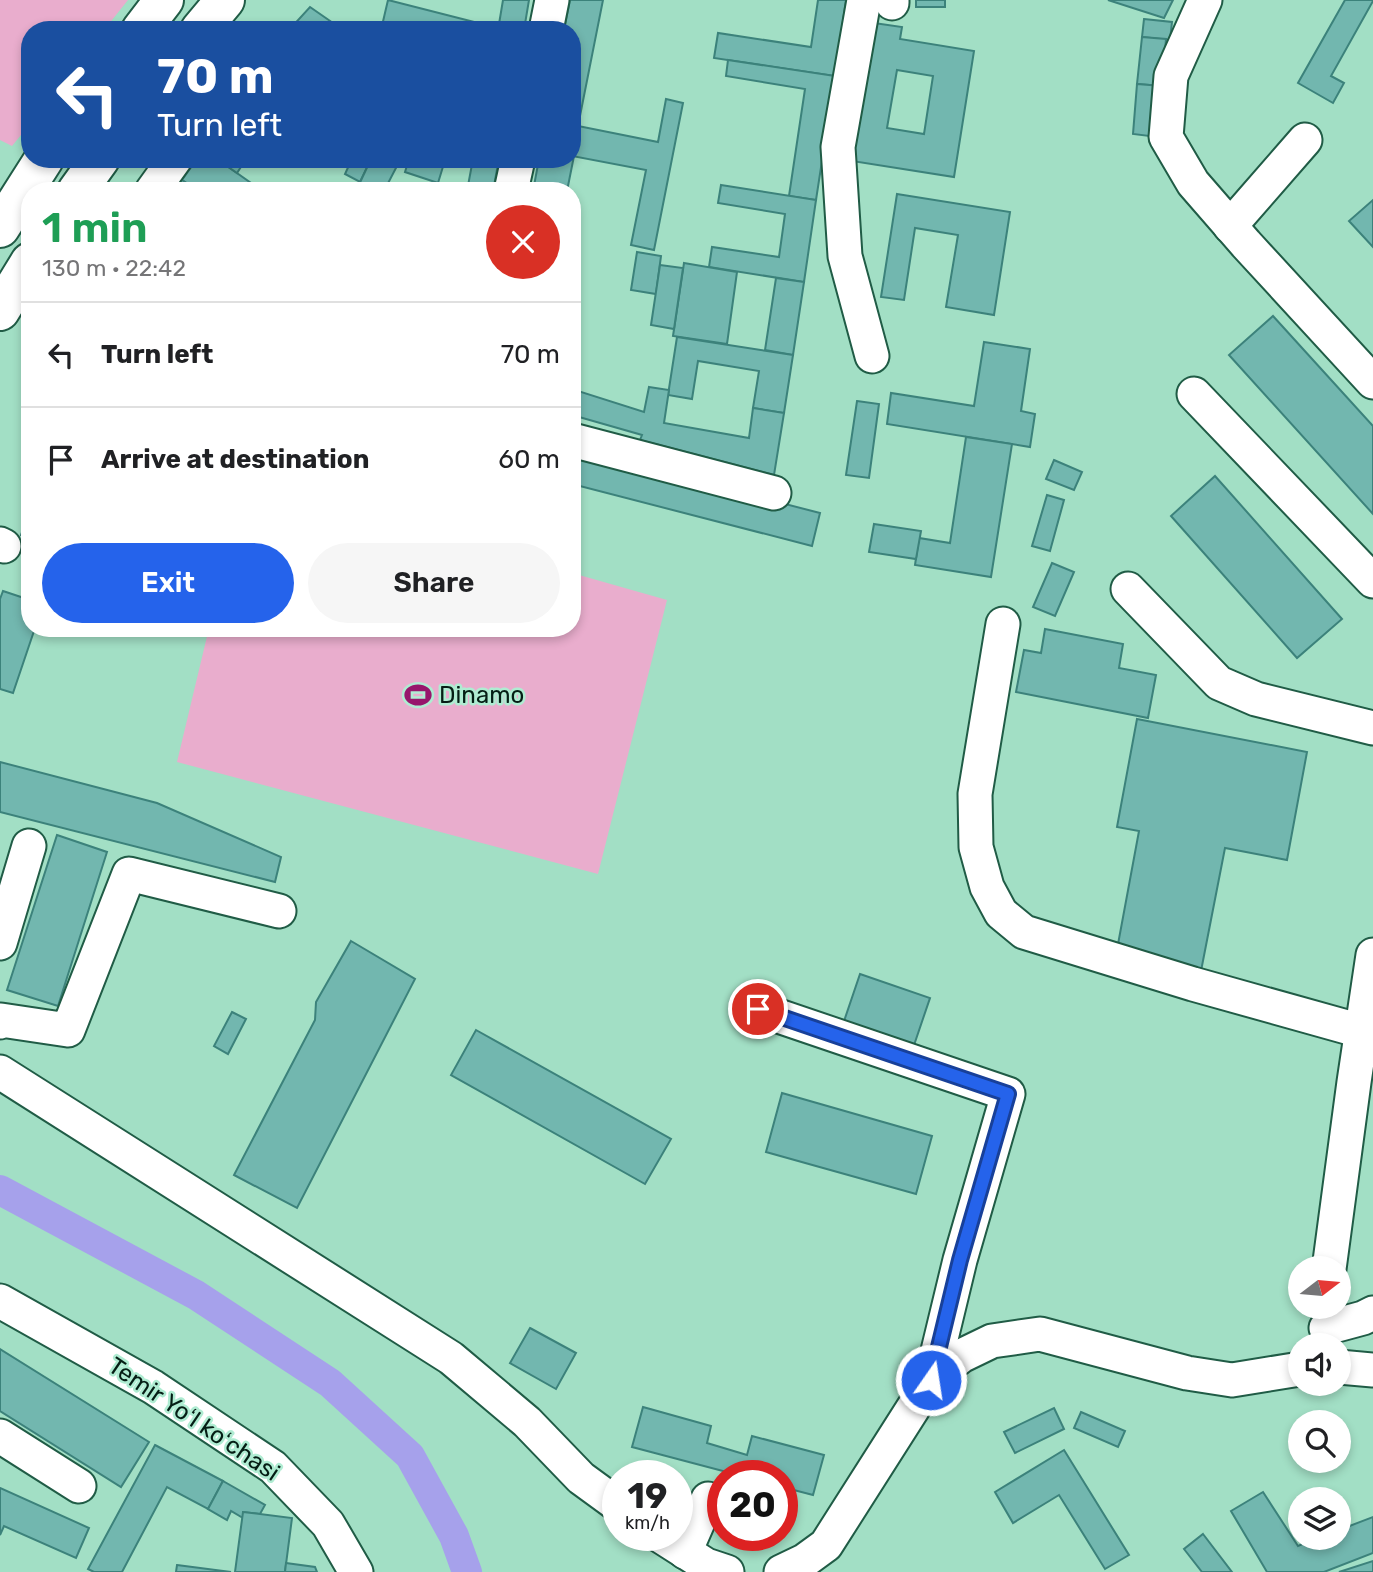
<!DOCTYPE html>
<meta charset="utf-8">
<style>
body{margin:0;font-family:Rubik,sans-serif;background:#f6f6f6;color:#202124;height:100vh;display:flex;flex-direction:column;font-size:26px;white-space:nowrap}
*{box-sizing:border-box;margin:0}
p{font-size:23px;color:#757577}
.icon{flex:none;width:38px;height:38px;fill:none;stroke:currentColor;stroke-width:2;stroke-linecap:round;stroke-linejoin:round}
.map{position:relative;flex:1;overflow:hidden}
.details{position:absolute;left:21px;top:182px;width:560px;height:455px;display:flex;flex-direction:column;background:#fff;border-radius:28px;box-shadow:0 4px 10px #0003}
.details>*{flex:none}
.guide{position:absolute;left:21px;top:21px;width:560px;height:147px;border-radius:28px;box-shadow:0 4px 10px #0003;background:#1a4fa0;color:#fff;overflow:hidden}
.needle{width:46px;rotate:74deg}
.fabs{position:absolute;left:1288px;top:1256px;display:grid;gap:14px}
.fabs a{display:grid;place-items:center;width:63px;height:63px;border-radius:50%;background:#fff;box-shadow:0 4px 10px #0003;font-size:35px}
.speed{position:absolute;left:602px;top:1460px;display:flex;gap:14px;font-size:35px;font-weight:700;text-align:center}
.speed>*{display:grid;place-content:center;width:91px;height:91px;border-radius:50%;background:#fff;box-shadow:0 4px 10px #0003;line-height:1}
.speed small{font-size:18px;font-weight:400}
.speed .limit{border:10px solid #d22;background:#fff;color:#111}
.pin{position:absolute;display:grid;place-items:center;width:60px;height:60px;color:#fff;margin:-30px;border:4px solid #fff;border-radius:50%;box-shadow:0 2px 7px #0007}
.me{position:absolute;width:77px;margin:-38px;rotate:13deg;stroke-linejoin:round;filter:drop-shadow(0 0 5px #0008)}
.turn{display:flex;align-items:center;gap:24px;height:147px;padding:0 21px;font-size:32px}
.turn .icon{width:91px;height:91px;stroke-width:2.5}
.turn b{display:block;font-size:49px;line-height:60px}
.round{display:grid;place-items:center;flex:none;width:74px;height:74px;border-radius:37px;background:#f6f6f6}
.headline{display:flex;align-items:center;justify-content:space-between;height:119px;padding:0 21px}
h1{font-size:42px;font-weight:600;line-height:52px;color:#1e9e55}
.action{display:flex;gap:14px;margin-top:auto;padding:14px 21px}
.action a{flex:1;height:80px;border-radius:42px;background:#2563eb;color:#fff;font-size:28px;font-weight:600;line-height:80px;text-align:center}
.action a+a{background:#f6f6f6;color:#202124}
ul{padding:0;list-style:none}
li{display:flex;align-items:center;gap:21px;height:105px;padding:0 21px;border-top:2px solid #e0e0e0}
li div{flex:1}
li b{display:block;font-size:26px}
li em{font-style:normal}
.map>svg:first-child{display:block}
</style>
<div class="map">
<svg width="1373" height="1572" viewBox="0 0 1373 1572">
<rect width="100%" height="100%" fill="#a2dfc5"/>
<g fill="#e9adcd">
<polygon points="0,0 128,0 104,30 30,30 30,124 12,146 0,140"/>
<polygon points="572,573 667,600 598,874 177,762 209,628 572,628"/>
</g>
<g fill="none" stroke-linecap="round" stroke-linejoin="round">
<polyline stroke="#a6a1eb" stroke-width="30" points="0,1190 196,1295 330,1383 410,1456 454,1536 467,1572"/>
</g>
<g fill="#72b7af" stroke="#3c827b" stroke-width="2" fill-rule="evenodd">
<polygon points="388,0 486,25 485,30 381,30"/>
<polygon points="503,0 529,0 524,30 498,30"/>
<polygon points="570,0 603,0 578,126 658,142 666,99 683,103 654,250 631,245 646,170 572,156 572,30 564,30"/>
<polygon points="818,0 846,0 835,76 714,58 718,33 811,47"/>
<rect x="916" y="0" width="29" height="7"/>
<polygon points="1108,0 1173,0 1164,18"/>
<polygon points="1345,0 1373,0 1373,1 1331,76 1344,83 1333,103 1298,83"/>
<polygon points="310,7 343,30 320,30 318,28 316,30 289,30"/>
<polygon points="1144,19 1172,22 1170,40 1142,37"/>
<path d="M874 23 902 27 900 39 974 51 954 177 852 161ZM897 70 933 76 924 134 887 128Z"/>
<polygon points="1142,37 1166,39 1162,86 1137,84"/>
<polygon points="728,60 835,76 816,200 789,196 805,89 726,76"/>
<polygon points="1137,84 1162,86 1157,137 1133,134"/>
<polygon points="572,156 574,156 567,191 533,191 539,159 572,159"/>
<polygon points="197,159 217,159 251,183 245,191 198,191 182,180"/>
<polygon points="217,159 246,159 237,173"/>
<polygon points="347,159 371,159 360,182 345,174 351,161"/>
<polygon points="371,159 383,159 397,166 384,191 356,191"/>
<polygon points="409,159 445,160 438,183 405,172"/>
<polygon points="473,159 499,159 493,191 467,191"/>
<polygon points="182,180 197,190 196,191 174,191"/>
<polygon points="721,185 816,200 804,282 709,267 712,247 779,257 785,214 718,203"/>
<polygon points="897,194 1010,212 994,315 946,307 958,235 915,228 904,300 881,297"/>
<polygon points="1373,200 1373,247 1349,221"/>
<polygon points="637,252 661,256 656,294 631,290"/>
<polygon points="684,263 737,272 727,344 673,336"/>
<polygon points="660,265 683,268 674,329 651,325"/>
<polygon points="776,278 804,282 793,355 765,350"/>
<polygon points="1273,316 1373,426 1373,514 1229,355"/>
<polygon points="677,337 793,355 784,413 753,408 759,371 698,361 692,399 668,395"/>
<polygon points="984,342 1030,349 1021,411 1035,414 1030,447 887,424 891,393 974,406"/>
<polygon points="649,387 669,390 664,423 749,438 753,408 784,413 774,475 640,440 642,435 572,415 572,389 644,412"/>
<polygon points="857,401 879,404 869,478 846,475"/>
<polygon points="966,437 1012,444 991,577 915,565 919,538 950,543"/>
<polygon points="572,449 820,513 812,546 572,484"/>
<polygon points="1054,460 1082,472 1074,490 1046,479"/>
<polygon points="1215,476 1342,619 1297,658 1171,516"/>
<polygon points="1047,495 1064,500 1050,551 1032,546"/>
<polygon points="30,509 30,538 21,535"/>
<polygon points="874,524 921,531 916,559 869,552"/>
<polygon points="1052,563 1074,572 1055,616 1033,607"/>
<polygon points="3,591 30,600 30,628 35,628 13,693 0,689 0,599"/>
<polygon points="1045,629 1123,644 1119,668 1156,675 1148,718 1016,692 1024,650 1041,653"/>
<polygon points="1137,719 1307,752 1287,860 1225,848 1201,971 1116,955 1139,831 1117,827"/>
<polygon points="0,762 157,803 281,857 275,882 0,812"/>
<polygon points="57,835 107,852 58,1006 7,990"/>
<polygon points="351,941 415,979 297,1208 234,1175 315,1020 316,1002"/>
<polygon points="860,974 930,998 911,1054 841,1030"/>
<polygon points="232,1012 246,1019 228,1054 214,1046"/>
<polygon points="476,1030 671,1139 645,1184 451,1075"/>
<polygon points="782,1093 932,1136 916,1194 766,1152"/>
<polygon points="530,1328 576,1353 556,1389 510,1363"/>
<polygon points="0,1349 149,1442 121,1487 0,1411"/>
<polygon points="643,1407 711,1426 707,1443 747,1455 752,1436 824,1455 813,1495 782,1487 782,1475 738,1475 632,1447"/>
<polygon points="1054,1408 1064,1429 1015,1453 1004,1432"/>
<polygon points="1081,1412 1125,1431 1118,1447 1074,1428"/>
<polygon points="155,1445 223,1481 208,1509 167,1487 122,1572 94,1572 88,1569"/>
<polygon points="1064,1450 1129,1555 1105,1569 1059,1495 1013,1523 995,1492"/>
<polygon points="223,1481 265,1505 260,1514 243,1512 243,1518 231,1511 227,1520 208,1509"/>
<polygon points="0,1488 89,1528 76,1558 4,1526 0,1535"/>
<polygon points="1263,1492 1298,1546 1317,1538 1339,1538 1339,1530 1373,1517 1373,1553 1324,1572 1267,1572 1231,1511"/>
<polygon points="243,1512 292,1518 285,1572 235,1572"/>
<polygon points="1203,1534 1232,1572 1202,1572 1184,1549"/>
<polygon points="1373,1561 1373,1572 1339,1572"/>
<polygon points="286,1563 315,1567 317,1572 285,1572"/>
<polygon points="177,1565 231,1572 176,1572"/>
</g>
<g fill="none" stroke-linecap="round" stroke-linejoin="round">
<g stroke="#205c46" stroke-width="37">
<g id="minor">
<polyline points="864,0 838,147 845,256 872,356"/>
<polyline points="1205,0 1171,76 1166,137 1193,183 1246,244 1373,382"/>
<polyline points="892,3 892,0"/>
<polyline points="546,30 552,0"/>
<polyline points="152,191 175,159"/>
<polyline points="511,191 518,159"/>
<polyline points="1230,226 1305,140"/>
<polyline points="1194,394 1373,581"/>
<polyline points="572,440 774,493"/>
<polyline points="0,544 4,546"/>
<polyline points="1128,589 1219,683 1256,699 1373,728"/>
<polyline points="1003,624 975,794 976,847 987,887 1001,913 1024,932 1193,984 1361,1031"/>
<polyline points="0,943 29,846"/>
<polyline points="758,1009 1008,1094 960,1260 931,1380"/>
<polyline points="0,1022 1,1020 68,1030 129,874 279,911"/>
<polyline points="0,1072 451,1358 527,1422 581,1478 618,1505"/>
<polyline points="1329,1269 1354,1082 1373,955"/>
<polyline points="0,1301 153,1387 273,1467 328,1524 356,1572"/>
<polyline points="1326,1328 1363,1318 1373,1313"/>
<polyline points="1339,1367 1373,1370"/>
<polyline points="0,1436 79,1486"/>
<polyline points="659,1535 706,1565 727,1572"/>
<polyline points="685,1552 708,1499"/>
<polyline points="781,1572 804,1561 826,1545 931,1380 961,1356 992,1341 1040,1334 1187,1373 1232,1380 1300,1369"/>
</g>
</g>
<g stroke="#205c46" stroke-width="42">
<g id="major">
<polyline points="141,30 164,0"/>
<polyline points="200,30 225,0"/>
<polyline points="77,191 100,159"/>
<polyline points="0,228 44,159"/>
<polyline points="0,311 30,262"/>
</g>
</g>
<use href="#minor" stroke="#fff" stroke-width="33"/>
<use href="#major" stroke="#fff" stroke-width="38"/>
</g>
<g fill="none" stroke-linecap="round" stroke-linejoin="round">
<g stroke="#184099" stroke-width="18">
<polyline id="route" points="758,1009 1008,1094 960,1260 931,1380"/>
</g>
<use href="#route" stroke="#2563eb" stroke-width="12"/>
</g>
<defs>
<g id="stadium-bare" transform="scale(2.1)"><path d="M0-5a6.5 5 0 1 0 0 10a6.5 5 0 1 0 0-10ZM-3.5-1.8h7v3.6h-7Z" fill="#97166c" stroke="#afecd2" stroke-width="2.5" paint-order="stroke"/></g>
</defs>
<g fill-rule="evenodd">
<use href="#stadium-bare" x="418" y="695"/>
</g>
<g text-anchor="middle" stroke-width="5" stroke-linejoin="round" paint-order="stroke">
<g font-size="24" fill="#051e15" stroke="#afecd2" text-anchor="start">
<text x="439" y="703">Dinamo</text>
</g>
<g font-size="24" fill="#051e15" stroke="#afecd2">
<text transform="translate(194 1419) rotate(34)" y="8">Temir Yoʻl koʻchasi</text>
</g>
</g>
</svg>
<div class="fabs">
<a><svg class="needle" viewBox="-14 -14 28 28"><path d="M0-13l5 13h-10z" fill="#e53935"/><path d="M0 13l5-13h-10z" fill="#757577"/></svg></a>
<a><svg class="icon" aria-label="sound" viewBox="0 0 24 24"><path d="M4 9h4l5-4v14l-5-4H4zM17 9q2 3 0 6"/></svg></a>
<a><svg class="icon" aria-label="search" viewBox="0 0 24 24"><circle cx="10" cy="10" r="6"/><path d="M15 15l6 6"/></svg></a>
<a><svg class="icon" aria-label="layers" viewBox="0 0 24 24"><path d="M12 4l9 5-9 5-9-5zM3 14l9 5 9-5"/></svg></a>
</div>
<div class="speed"><div>19<small>km/h</small></div><div class="limit">20</div></div>
<div class="pin" style="left:758px;top:1009px;background:#d93025"><svg class="icon" aria-label="arrive" viewBox="0 0 24 24"><path d="M6 21V4h12l-3 4 3 4H6"/></svg></div>
<svg class="me" style="left:931px;top:1380px" viewBox="-20 -20 40 40"><circle r="17" fill="#2563eb" stroke="#fff" stroke-width="3"/><path d="M0-11L8 9 0 5-8 9z" fill="#fff"/></svg>
<div class="guide">
<div class="turn"><svg class="icon" aria-label="left" viewBox="0 0 24 24"><path d="M17 20v-9H6M10 6l-5 5 5 5"/></svg><div><b>70 m</b>Turn left</div></div>
</div>
<section class="details">
<div class="headline"><div><h1>1 min</h1><p>130 m · 22:42</p></div><a class="round" style="background:#d93025;color:#fff"><svg class="icon" aria-label="close" viewBox="0 0 24 24"><path d="M6 6l12 12M18 6L6 18"/></svg></a></div>
<ul>
<li><svg class="icon" aria-label="left" viewBox="0 0 24 24"><path d="M17 20v-9H6M10 6l-5 5 5 5"/></svg><div><b>Turn left</b></div><em>70 m</em></li>
<li><svg class="icon" aria-label="arrive" viewBox="0 0 24 24"><path d="M6 21V4h12l-3 4 3 4H6"/></svg><div><b>Arrive at destination</b></div><em>60 m</em></li>
</ul>
<div class="action"><a>Exit</a><a>Share</a></div>
</section>
</div>
